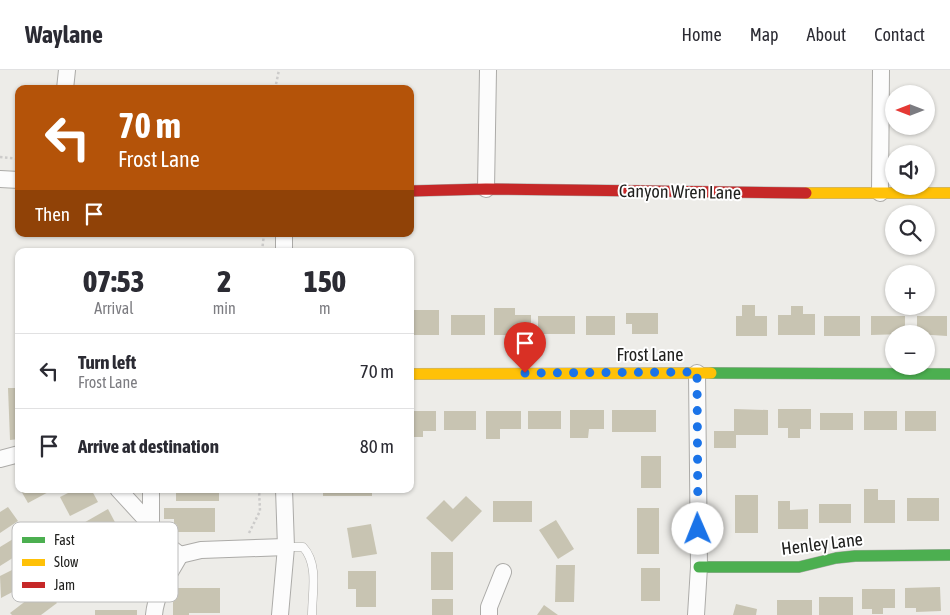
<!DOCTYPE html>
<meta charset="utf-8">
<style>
body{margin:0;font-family:"Asap Condensed",sans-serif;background:#f7f7f7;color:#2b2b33;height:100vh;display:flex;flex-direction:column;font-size:19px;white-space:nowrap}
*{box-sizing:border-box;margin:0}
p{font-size:16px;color:#7c7c81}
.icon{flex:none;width:28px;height:28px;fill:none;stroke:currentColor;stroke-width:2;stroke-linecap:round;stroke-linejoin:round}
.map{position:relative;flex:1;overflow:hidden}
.side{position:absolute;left:15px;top:178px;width:399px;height:245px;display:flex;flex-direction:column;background:#fff;border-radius:10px;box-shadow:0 1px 4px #0004}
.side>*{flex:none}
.banner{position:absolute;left:15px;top:15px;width:399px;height:152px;border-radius:10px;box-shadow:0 1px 4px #0004;background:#b45309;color:#fff;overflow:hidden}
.needle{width:32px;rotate:270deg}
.controls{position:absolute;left:885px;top:15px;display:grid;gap:10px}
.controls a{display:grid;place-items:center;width:50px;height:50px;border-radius:50%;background:#fff;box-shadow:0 1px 4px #0004;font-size:25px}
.pin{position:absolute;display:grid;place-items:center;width:42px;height:42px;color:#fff;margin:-51px -21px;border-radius:50% 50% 50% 0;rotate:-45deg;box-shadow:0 0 5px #0007}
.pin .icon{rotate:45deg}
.me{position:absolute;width:55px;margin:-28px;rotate:359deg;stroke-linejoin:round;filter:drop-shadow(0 0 4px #0008)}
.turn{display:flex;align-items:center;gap:18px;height:105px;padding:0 20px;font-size:22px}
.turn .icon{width:65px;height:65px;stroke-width:2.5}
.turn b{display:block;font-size:35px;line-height:42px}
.then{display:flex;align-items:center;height:48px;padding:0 20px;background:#0003;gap:10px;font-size:19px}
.eta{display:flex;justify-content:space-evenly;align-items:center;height:85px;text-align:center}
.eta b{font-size:30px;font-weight:800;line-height:35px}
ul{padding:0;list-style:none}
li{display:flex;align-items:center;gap:15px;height:75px;padding:0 20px;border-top:1px solid #e1e1e2}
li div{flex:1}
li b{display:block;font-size:19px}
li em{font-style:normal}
header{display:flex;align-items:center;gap:30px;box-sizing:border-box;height:70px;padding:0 25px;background:#fff;border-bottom:1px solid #e1e1e2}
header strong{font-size:24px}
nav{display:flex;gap:28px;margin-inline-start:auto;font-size:18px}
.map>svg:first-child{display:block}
</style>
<header>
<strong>Waylane</strong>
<nav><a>Home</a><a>Map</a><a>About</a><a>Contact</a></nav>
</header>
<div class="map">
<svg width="950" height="545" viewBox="0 0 950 545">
<rect width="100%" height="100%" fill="#edece8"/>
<g fill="#c8c4b2">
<polygon points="742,235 755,235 755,246 767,246 767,266 736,266 736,246 742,246"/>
<polygon points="791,236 803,236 803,244 815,244 815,265 778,265 778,245 791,245"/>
<polygon points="494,238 515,238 515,245 531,245 531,265 494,265"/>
<rect x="410" y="240" width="29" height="25"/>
<polygon points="626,243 658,243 658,264 632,264 632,254 626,254"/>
<rect x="451" y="245" width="34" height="20"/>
<rect x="538" y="246" width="37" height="18"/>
<rect x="586" y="246" width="29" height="19"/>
<rect x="824" y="246" width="36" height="20"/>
<polygon points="871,246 905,246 905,264 871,265"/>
<polygon points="917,246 947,246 947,266 917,264"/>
<polygon points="8,318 19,318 19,369 10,370"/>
<polygon points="734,339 768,340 768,365 736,365 736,378 714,378 714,361 734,361"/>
<polygon points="778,339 811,339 811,359 800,359 800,368 788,368 788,358 778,358"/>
<polygon points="570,340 604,340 604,359 589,359 588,368 570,368"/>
<rect x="612" y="340" width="44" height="22"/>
<polygon points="410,341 436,341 436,361 423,361 423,367 414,367 414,361 410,361"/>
<rect x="444" y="341" width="32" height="19"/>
<polygon points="486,341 521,341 521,359 500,359 500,369 486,369"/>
<rect x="528" y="341" width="33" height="18"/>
<rect x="864" y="341" width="33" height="19"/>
<rect x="905" y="341" width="31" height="20"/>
<rect x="820" y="343" width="33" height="17"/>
<rect x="641" y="386" width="20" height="32"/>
<polygon points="20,419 54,419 28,433"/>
<polygon points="76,419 91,419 98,432 70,446 60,427"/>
<rect x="176" y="419" width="43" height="12"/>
<rect x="323" y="419" width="49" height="7"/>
<polygon points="864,419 878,419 878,430 895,430 895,453 864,453"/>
<rect x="735" y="425" width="23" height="38"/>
<polygon points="466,426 482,441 452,472 426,448 444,430 453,439"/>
<rect x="907" y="428" width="32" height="23"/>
<rect x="493" y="431" width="39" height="21"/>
<polygon points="778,431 790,431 790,440 808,439 808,459 778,459"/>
<rect x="819" y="434" width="32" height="19"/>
<polygon points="8,437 18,451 0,463 0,442"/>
<polygon points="164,438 215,438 215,462 174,462 174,449 164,449"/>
<rect x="637" y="438" width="22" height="46"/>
<polygon points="108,439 117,456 82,476 73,459"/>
<polygon points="556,450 574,479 558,489 539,460"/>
<polygon points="371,454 377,484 352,488 347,458"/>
<polygon points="18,466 27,479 0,496 0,477"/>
<rect x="431" y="482" width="22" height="38"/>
<polygon points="30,491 39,508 1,528 0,506"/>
<polygon points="556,495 575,495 574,532 555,532"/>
<rect x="641" y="498" width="19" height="33"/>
<polygon points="348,501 376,501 376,537 356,537 356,519 348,519"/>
<polygon points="44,517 57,533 41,545 12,545 10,543"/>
<polygon points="940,517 941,541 916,542 916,538 905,538 905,518"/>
<polygon points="173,518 220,518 220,543 189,543 189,545 173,545"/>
<polygon points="862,519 895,519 895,538 883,538 883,544 872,544 872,539 862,539"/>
<rect x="819" y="527" width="34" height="18"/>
<rect x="432" y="529" width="21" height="16"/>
<rect x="777" y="530" width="35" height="15"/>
<polygon points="736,534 757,539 756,545 733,545"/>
<polygon points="544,535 558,545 537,545"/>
<rect x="95" y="540" width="42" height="5"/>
</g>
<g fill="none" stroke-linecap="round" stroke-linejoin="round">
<g stroke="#acaba8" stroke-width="9">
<path id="lane" d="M286 477H303C319 494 312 523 312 545"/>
</g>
<g stroke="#acaba8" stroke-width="18">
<g id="street">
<polyline points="65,19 67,0"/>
<polyline points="0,109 19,110"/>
<polyline points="486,119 488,0"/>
<polyline points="880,123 881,0"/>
<polyline points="284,164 284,181"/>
<polyline points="0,389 19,384"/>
<polyline points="118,419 151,455"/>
<path d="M151 419V455L164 473 180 485C169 505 156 522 154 545"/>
<polyline points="180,485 201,480 286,477"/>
<polyline points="280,545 286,477 284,419"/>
<polyline points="489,545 489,537 503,502"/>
<polyline points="696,545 699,497 697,303"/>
</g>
</g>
<g stroke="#acaba8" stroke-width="12">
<g id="fast">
<polyline points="711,303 950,304"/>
<polyline points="699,497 799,497 836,488 855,486 950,485"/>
</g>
</g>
<g stroke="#acaba8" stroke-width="12">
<g id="slow">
<polyline points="806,123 950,123"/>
<polyline points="410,304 711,303"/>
</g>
</g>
<g stroke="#acaba8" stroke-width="12">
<polyline id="jam" points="410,121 486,119 806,123"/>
</g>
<g stroke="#cccbca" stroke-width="2.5" stroke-dasharray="2.5 2.5" stroke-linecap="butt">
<polyline points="275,19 279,0"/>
<polyline points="0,87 19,89"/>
<polyline points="262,181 264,164"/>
<polyline points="249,463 260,441 259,419"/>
</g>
<use href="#lane" stroke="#fcfcfc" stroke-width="8"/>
<use href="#street" stroke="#fcfcfc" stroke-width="16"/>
<use href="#fast" stroke="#4caf50" stroke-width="11"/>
<use href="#slow" stroke="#ffc107" stroke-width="11"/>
<use href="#jam" stroke="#c62828" stroke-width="11"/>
</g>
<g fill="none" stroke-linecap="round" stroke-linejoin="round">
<polyline stroke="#1a73e8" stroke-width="9" stroke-dasharray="0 16.2" points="525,303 697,302 698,459"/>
</g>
<g text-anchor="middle" stroke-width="4" stroke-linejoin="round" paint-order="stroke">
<g font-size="18" fill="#21211f" stroke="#fff">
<text transform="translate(680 122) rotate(1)" y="6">Canyon Wren Lane</text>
<text x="650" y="291">Frost Lane</text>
<text transform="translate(822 474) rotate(-7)" y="6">Henley Lane</text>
</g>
</g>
<rect x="12" y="452" width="166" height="80" rx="8" fill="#fff" stroke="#bcbcbc" stroke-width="1"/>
<rect x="22" y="467" width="23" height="6" fill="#4caf50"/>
<rect x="22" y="489" width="23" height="7" fill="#ffc107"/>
<rect x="22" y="512" width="23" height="6" fill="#c62828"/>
<g font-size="14" fill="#21211f">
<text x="54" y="475">Fast</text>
<text x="54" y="497">Slow</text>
<text x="54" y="520">Jam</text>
</g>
</svg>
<div class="controls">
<a><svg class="needle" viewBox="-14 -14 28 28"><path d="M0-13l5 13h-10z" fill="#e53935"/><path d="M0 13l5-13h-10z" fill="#7c7c81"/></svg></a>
<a><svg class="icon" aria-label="sound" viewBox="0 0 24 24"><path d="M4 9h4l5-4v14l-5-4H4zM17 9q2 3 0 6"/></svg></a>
<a><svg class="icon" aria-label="search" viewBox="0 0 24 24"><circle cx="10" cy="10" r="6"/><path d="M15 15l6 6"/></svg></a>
<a>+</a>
<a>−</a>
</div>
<div class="pin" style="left:525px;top:303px;background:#d93025"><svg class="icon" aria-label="arrive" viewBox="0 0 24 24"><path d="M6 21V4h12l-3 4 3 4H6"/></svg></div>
<svg class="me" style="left:698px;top:459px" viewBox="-20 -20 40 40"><circle r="19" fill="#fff"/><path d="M0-13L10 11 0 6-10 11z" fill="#1a73e8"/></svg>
<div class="banner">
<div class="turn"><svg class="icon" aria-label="left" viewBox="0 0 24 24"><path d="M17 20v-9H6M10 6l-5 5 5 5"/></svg><div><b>70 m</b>Frost Lane</div></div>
<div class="then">Then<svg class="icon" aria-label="arrive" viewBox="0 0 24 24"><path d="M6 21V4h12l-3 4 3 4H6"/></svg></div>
</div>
<section class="side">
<div class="eta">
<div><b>07:53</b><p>Arrival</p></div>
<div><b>2</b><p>min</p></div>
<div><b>150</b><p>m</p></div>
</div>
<ul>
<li><svg class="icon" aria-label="left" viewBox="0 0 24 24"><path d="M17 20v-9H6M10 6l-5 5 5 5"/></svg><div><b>Turn left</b><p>Frost Lane</p></div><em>70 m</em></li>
<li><svg class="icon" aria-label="arrive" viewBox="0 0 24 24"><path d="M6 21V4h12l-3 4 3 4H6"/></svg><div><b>Arrive at destination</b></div><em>80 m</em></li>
</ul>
</section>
</div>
